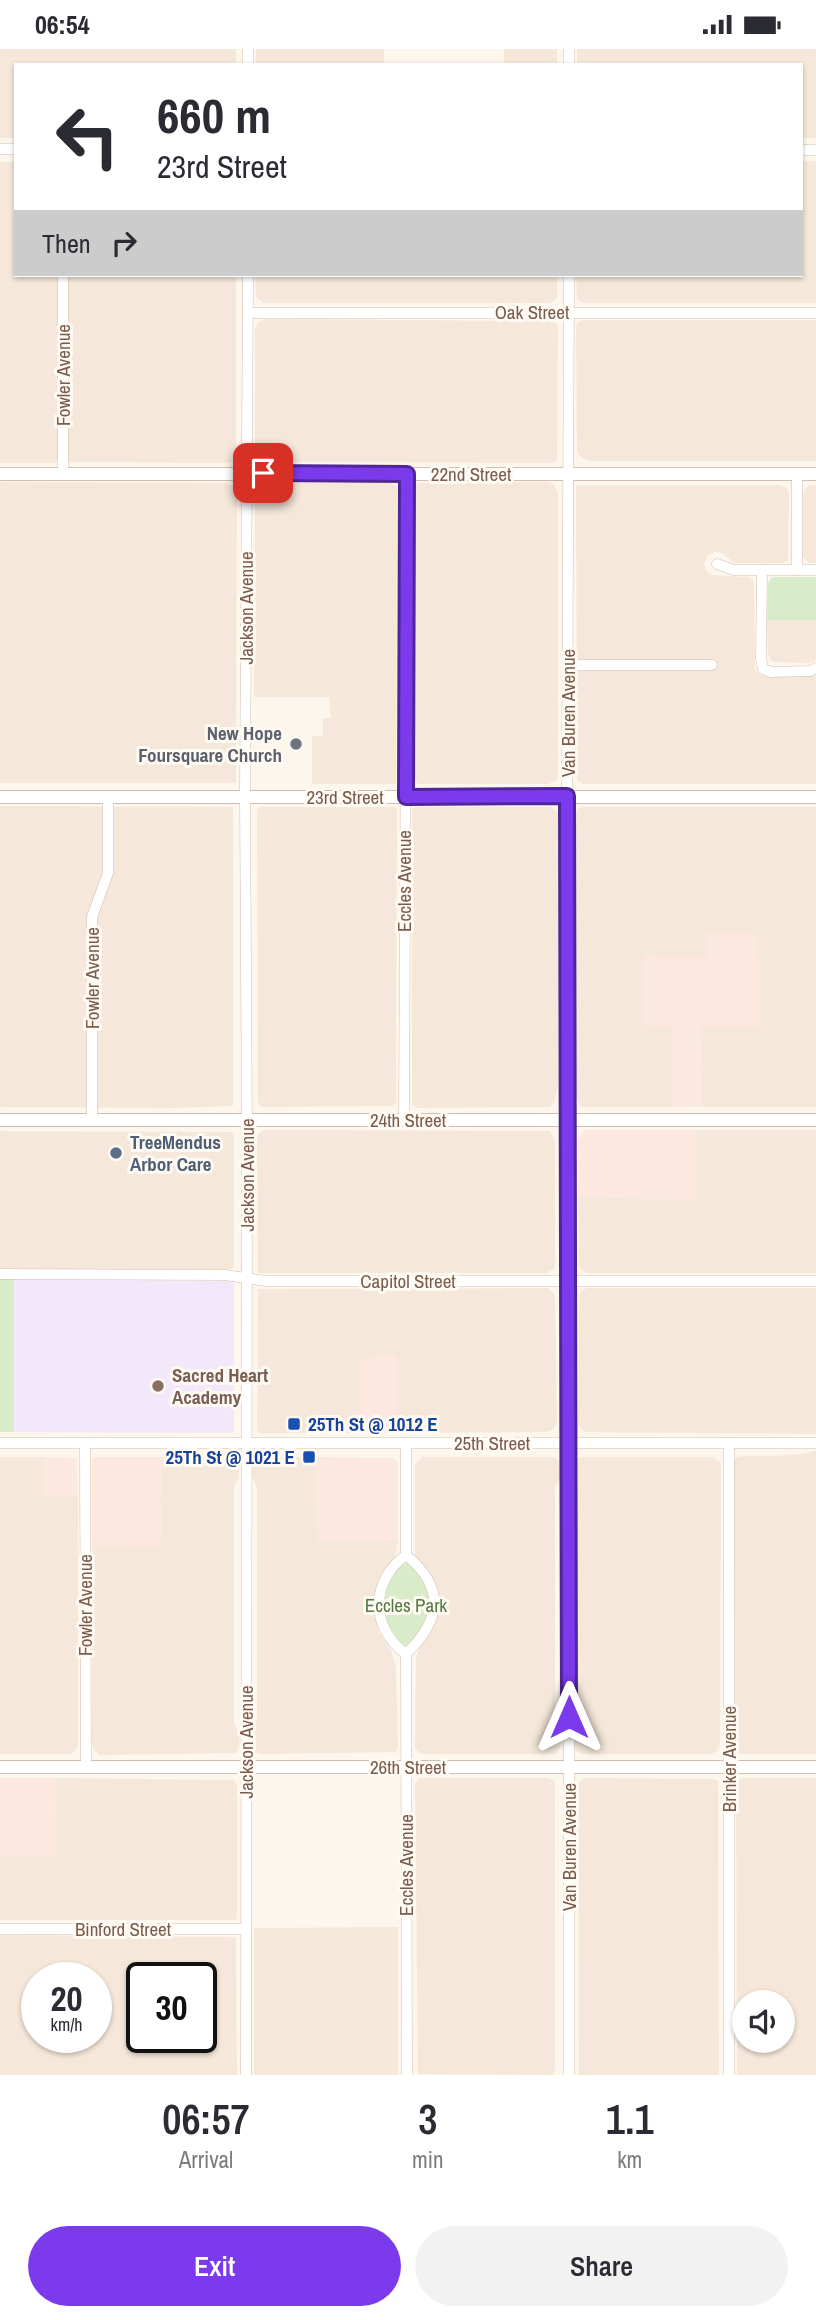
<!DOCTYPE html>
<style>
body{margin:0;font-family:"Archivo Narrow",sans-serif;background:#f2f2f3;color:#2b2b33;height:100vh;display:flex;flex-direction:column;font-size:26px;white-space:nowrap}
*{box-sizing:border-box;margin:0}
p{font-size:23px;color:#7c7c81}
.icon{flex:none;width:38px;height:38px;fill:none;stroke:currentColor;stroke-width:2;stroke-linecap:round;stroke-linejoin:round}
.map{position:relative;height:2026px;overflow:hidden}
.sheet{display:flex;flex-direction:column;background:#fff;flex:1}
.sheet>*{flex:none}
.hud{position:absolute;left:14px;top:14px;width:789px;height:214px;border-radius:0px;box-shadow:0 2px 5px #0004;background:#fff;color:#2b2b33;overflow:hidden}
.fabs{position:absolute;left:732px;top:1941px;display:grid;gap:14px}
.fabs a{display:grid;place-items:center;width:63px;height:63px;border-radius:50%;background:#fff;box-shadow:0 2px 5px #0004;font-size:35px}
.speed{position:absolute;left:21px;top:1913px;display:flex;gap:14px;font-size:35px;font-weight:700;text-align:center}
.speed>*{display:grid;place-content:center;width:91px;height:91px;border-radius:50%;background:#fff;box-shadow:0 2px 5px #0004;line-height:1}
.speed small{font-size:18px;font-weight:400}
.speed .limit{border:4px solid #111;border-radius:10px;background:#fff;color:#111}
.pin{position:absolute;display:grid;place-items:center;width:60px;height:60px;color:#fff;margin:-30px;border-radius:14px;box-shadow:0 4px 10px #0006}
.me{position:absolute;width:77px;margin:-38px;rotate:0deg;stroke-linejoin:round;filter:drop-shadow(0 0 5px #0008)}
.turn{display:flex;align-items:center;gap:24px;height:147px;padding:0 28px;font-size:32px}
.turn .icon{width:91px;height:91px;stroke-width:2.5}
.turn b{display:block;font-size:49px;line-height:60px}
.then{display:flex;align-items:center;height:66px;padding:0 28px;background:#0003;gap:14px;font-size:26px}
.eta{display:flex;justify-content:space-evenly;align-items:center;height:119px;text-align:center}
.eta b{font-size:42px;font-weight:600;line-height:49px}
.button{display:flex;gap:14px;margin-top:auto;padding:14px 28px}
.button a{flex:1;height:80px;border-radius:42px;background:#7c3aed;color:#fff;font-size:28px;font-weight:600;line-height:80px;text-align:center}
.button a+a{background:#f2f2f3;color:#2b2b33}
.status{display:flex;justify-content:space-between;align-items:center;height:49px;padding:0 35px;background:#fff;direction:ltr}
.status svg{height:19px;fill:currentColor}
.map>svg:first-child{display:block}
</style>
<div class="status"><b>06:54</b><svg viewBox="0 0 49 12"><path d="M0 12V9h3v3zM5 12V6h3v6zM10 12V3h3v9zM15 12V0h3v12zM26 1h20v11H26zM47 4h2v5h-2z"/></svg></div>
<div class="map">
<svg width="816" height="2026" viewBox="0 0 816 2026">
<rect width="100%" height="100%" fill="#fdf6ec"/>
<g fill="#f5e8da" fill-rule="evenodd">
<polygon points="0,0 236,0 236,16 16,16 16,89 0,89"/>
<polygon points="256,0 384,0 384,15 256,16"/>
<rect x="504" y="0" width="53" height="16"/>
<polygon points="577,0 816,0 816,89 802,89 802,16 577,16"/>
<polygon points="802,112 816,112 816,254 583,254 577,250 576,226 802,226"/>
<polygon points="0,113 16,113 16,226 58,226 58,406 57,412 53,414 0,414"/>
<polygon points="66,226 236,226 236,401 231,413 226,414 69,413 66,406"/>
<polygon points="255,226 557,226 557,249 551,254 264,254 256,248"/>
<polygon points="265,270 554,272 558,276 557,411 554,414 259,413 255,408 255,280 258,274"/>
<polygon points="582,271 816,271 816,412 592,412 583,410 577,403 576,278 578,273"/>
<polygon points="0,433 226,434 236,438 237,444 236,734 0,734"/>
<polygon points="549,433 554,436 558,443 558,730 549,735 418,735 415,732 415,437 418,434"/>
<polygon points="255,434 391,434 397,438 396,735 312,735 312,687 323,687 323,669 331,669 329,648 254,648"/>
<polygon points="578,436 780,436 787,439 789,443 788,512 782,514 735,514 722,504 717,502 708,506 704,515 706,522 712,526 749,528 754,533 755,620 757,624 763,627 816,627 816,735 583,735 577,732 576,437"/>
<polygon points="816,436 816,514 809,514 803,508 803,444 808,437"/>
<polygon points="767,571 816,571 816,610 814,612 809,614 772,613 768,605"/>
<polygon points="0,757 233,758 233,1057 176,1059 0,1058"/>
<polygon points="260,758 394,758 397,760 396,1053 393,1057 261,1058 258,1055 257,761"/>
<polygon points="416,758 550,758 558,763 558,1037 554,1053 550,1058 416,1059 412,1056 412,760"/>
<polygon points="581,758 816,758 816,1058 702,1058 700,978 759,978 759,907 755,907 756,885 707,908 672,978 672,1058 582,1058 579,1056 576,1043 576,768 577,761"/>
<polygon points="265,1081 549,1082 555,1091 555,1219 547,1224 258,1224 257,1089 259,1084"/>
<polygon points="695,1081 816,1081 816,1224 587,1224 581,1221 579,1216 578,1148 694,1150"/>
<polygon points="0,1082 232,1083 234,1086 234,1218 231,1220 0,1220"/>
<polygon points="548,1239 555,1246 557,1374 552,1381 546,1383 397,1384 397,1307 361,1311 362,1384 260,1384 257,1381 258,1240"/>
<polygon points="587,1239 816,1239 816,1385 584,1383 578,1375 579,1247 581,1242"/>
<polygon points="816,1402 816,1705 740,1705 735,1699 734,1413 736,1408 743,1407 795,1406"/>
<polygon points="0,1408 43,1408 43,1447 78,1448 78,1698 71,1705 0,1705"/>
<polygon points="162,1408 232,1408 239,1413 239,1428 234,1438 234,1675 240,1686 239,1699 235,1704 100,1706 95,1702 92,1696 92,1497 160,1498"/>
<polygon points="259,1408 316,1408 317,1492 398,1492 395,1508 379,1530 374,1551 378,1581 392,1604 396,1618 398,1699 395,1703 262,1705 257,1704 253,1700 252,1685 257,1670 257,1439 252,1427 252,1414"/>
<polygon points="422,1408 554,1408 561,1413 561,1427 555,1438 555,1679 561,1689 561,1697 555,1705 422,1705 415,1700 416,1609 420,1597 436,1573 439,1549 438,1540 430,1524 416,1510 415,1506 415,1415"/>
<polygon points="580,1408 713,1408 721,1414 720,1696 716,1703 711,1705 581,1705 574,1700 573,1415"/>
<polygon points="56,1729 234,1731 237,1736 237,1869 235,1871 0,1871 0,1806 55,1806"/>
<polygon points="422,1729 549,1729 555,1733 555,2020 553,2026 418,2025 415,1735 418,1730"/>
<polygon points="585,1729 713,1730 718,1732 719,2026 579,2026 578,1736 581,1731"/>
<path d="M743 1729H816V2026H737L736 1736 739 1730ZM744 1953H782V1992H744Z"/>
<polygon points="398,1878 398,2026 254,2026 254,1879"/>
<path d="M0 1886 236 1888 237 2026H0ZM37 1928H96V1988H37ZM142 1928H201V1988H142Z"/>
</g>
<g fill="#fde8e0">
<polygon points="707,884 756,884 755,906 759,907 759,978 700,978 702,1058 672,1058 672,978 644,977 644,907 707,908"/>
<polygon points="585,1081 695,1081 695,1150 578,1148 578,1092 580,1086"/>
<polygon points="378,1307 397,1307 397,1384 362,1384 361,1310 378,1310"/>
<polygon points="43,1408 77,1409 78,1448 43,1448"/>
<polygon points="95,1408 162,1408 160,1498 92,1497 92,1410"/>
<polygon points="316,1408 391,1409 396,1411 398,1415 398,1492 317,1492"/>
<polygon points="0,1729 56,1729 55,1806 0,1806"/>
</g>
<polygon fill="#f3e8fa" points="14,1230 234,1232 234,1382 232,1384 14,1383"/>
<g fill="#d8ecc9">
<polygon points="775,528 816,528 816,571 767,571 768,535 771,529"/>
<rect x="0" y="1230" width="14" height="153"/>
<path d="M407 1513C436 1531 437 1582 404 1598 376 1575 377 1533 407 1513Z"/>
</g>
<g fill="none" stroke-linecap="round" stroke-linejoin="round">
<g stroke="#d1beb0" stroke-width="11">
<g id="minor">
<polyline points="248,0 248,16"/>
<polyline points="569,16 569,0"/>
<polyline points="0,100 16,100"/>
<polyline points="802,101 816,101"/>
<polyline points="63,226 63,425"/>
<polyline points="569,226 567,747 569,1090 567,1232 569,1394 569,2026"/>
<polyline points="248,264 816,264"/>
<polyline points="797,425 797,521"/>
<polyline points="717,515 734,521 816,521"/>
<polyline points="762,521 761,609 763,620 771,623 810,622 816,619"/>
<polyline points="569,616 712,616"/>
<polyline points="92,1071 92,868 108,824 108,748"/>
<polyline points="404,1071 407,425"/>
<polyline points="0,1225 225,1226 266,1232 816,1232"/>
<polyline points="0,1394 816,1394"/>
<polyline points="85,1394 86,1718"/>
<polyline points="406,1394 406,1506"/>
<polyline points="729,1394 729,2026"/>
<path d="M406 1506C446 1539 441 1571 406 1605 370 1579 370 1532 406 1506Z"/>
<polyline points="406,1605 407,2026"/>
<polyline points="0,1880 246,1880"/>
<polyline points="246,2026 247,1088 245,747 248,226"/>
</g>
</g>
<g stroke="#d1beb0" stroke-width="14">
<g id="tertiary">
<polyline points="0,425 816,425"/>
<polyline points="0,748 816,748"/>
<polyline points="0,1071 816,1071"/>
<polyline points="0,1718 816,1718"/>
</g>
</g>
<use href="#minor" stroke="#fff" stroke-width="10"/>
<use href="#tertiary" stroke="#fff" stroke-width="12"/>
</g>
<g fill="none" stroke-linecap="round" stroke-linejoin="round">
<g stroke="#51269a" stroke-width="18">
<polyline id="route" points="263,424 407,425 406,748 567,747 569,1668"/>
</g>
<use href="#route" stroke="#7c3aed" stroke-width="12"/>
</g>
<circle fill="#6b7280" stroke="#fffaf3" stroke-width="2.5" cx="296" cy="695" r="7"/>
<circle fill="#5c6f8a" stroke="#fffaf3" stroke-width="2.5" cx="116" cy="1104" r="7"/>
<circle fill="#8d6e63" stroke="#fffaf3" stroke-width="2.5" cx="158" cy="1337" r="7"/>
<g fill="#1a4fb4" stroke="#fffaf3" stroke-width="2.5">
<rect x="287" y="1368" width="14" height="14" rx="3.5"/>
<rect x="302" y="1401" width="14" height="14" rx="3.5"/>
</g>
<g text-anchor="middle" stroke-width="6" stroke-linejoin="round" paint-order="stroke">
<g font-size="19" fill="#7a5c4d" stroke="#fffaf3">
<text x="532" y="270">Oak Street</text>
<text transform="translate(63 326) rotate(-90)" y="7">Fowler Avenue</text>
<text x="471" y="432">22nd Street</text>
<text transform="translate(246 559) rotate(-90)" y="7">Jackson Avenue</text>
<text transform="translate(568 664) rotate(-90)" y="7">Van Buren Avenue</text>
<text x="345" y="755">23rd Street</text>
<text transform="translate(404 832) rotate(-90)" y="7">Eccles Avenue</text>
<text transform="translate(92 929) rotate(-90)" y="7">Fowler Avenue</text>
<text x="408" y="1078">24th Street</text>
<text transform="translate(247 1126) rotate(-90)" y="7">Jackson Avenue</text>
<text x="408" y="1239">Capitol Street</text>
<text x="492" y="1401">25th Street</text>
<text transform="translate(85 1556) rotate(-90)" y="7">Fowler Avenue</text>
<text transform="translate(246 1693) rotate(-90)" y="7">Jackson Avenue</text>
<text transform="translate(729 1710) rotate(-90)" y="7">Brinker Avenue</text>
<text x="408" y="1725">26th Street</text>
<text transform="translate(569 1798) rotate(-90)" y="7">Van Buren Avenue</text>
<text transform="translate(406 1816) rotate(-90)" y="7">Eccles Avenue</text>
<text x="123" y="1887">Binford Street</text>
</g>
<g font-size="19" font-weight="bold" fill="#5b616d" stroke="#fffaf3" text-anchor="end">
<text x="282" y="691">New Hope<tspan x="282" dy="22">Foursquare Church</tspan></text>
</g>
<g font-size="19" font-weight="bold" fill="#4e5e75" stroke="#fffaf3" text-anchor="start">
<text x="130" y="1100">TreeMendus<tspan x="130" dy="22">Arbor Care</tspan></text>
</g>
<g font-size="19" font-weight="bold" fill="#785e54" stroke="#fffaf3" text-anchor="start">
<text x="172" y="1333">Sacred Heart<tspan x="172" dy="22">Academy</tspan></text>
</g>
<g font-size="19" font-weight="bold" fill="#164399" stroke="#fffaf3" text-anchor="start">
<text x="308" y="1382">25Th St @ 1012 E</text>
<text x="295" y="1415" text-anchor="end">25Th St @ 1021 E</text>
</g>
<g font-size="19" fill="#537a41" stroke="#fffaf3">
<text x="406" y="1563">Eccles Park</text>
</g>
</g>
</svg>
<div class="fabs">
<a><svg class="icon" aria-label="sound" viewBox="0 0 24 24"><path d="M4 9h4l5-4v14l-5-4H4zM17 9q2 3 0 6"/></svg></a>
</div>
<div class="speed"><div>20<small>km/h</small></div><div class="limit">30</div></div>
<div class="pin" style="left:263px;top:424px;background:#d93025"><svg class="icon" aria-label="arrive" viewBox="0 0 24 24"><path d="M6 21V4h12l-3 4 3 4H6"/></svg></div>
<svg class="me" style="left:569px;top:1668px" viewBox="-20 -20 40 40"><path d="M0-17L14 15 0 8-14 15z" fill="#7c3aed" stroke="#fff" stroke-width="4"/></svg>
<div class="hud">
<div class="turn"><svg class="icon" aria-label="left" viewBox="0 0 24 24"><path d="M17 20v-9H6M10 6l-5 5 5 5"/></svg><div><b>660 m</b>23rd Street</div></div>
<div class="then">Then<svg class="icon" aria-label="right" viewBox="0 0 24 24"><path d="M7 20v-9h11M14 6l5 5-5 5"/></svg></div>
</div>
</div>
<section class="sheet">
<div class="eta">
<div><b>06:57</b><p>Arrival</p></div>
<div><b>3</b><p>min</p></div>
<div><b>1.1</b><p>km</p></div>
</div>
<div class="button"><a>Exit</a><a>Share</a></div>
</section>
